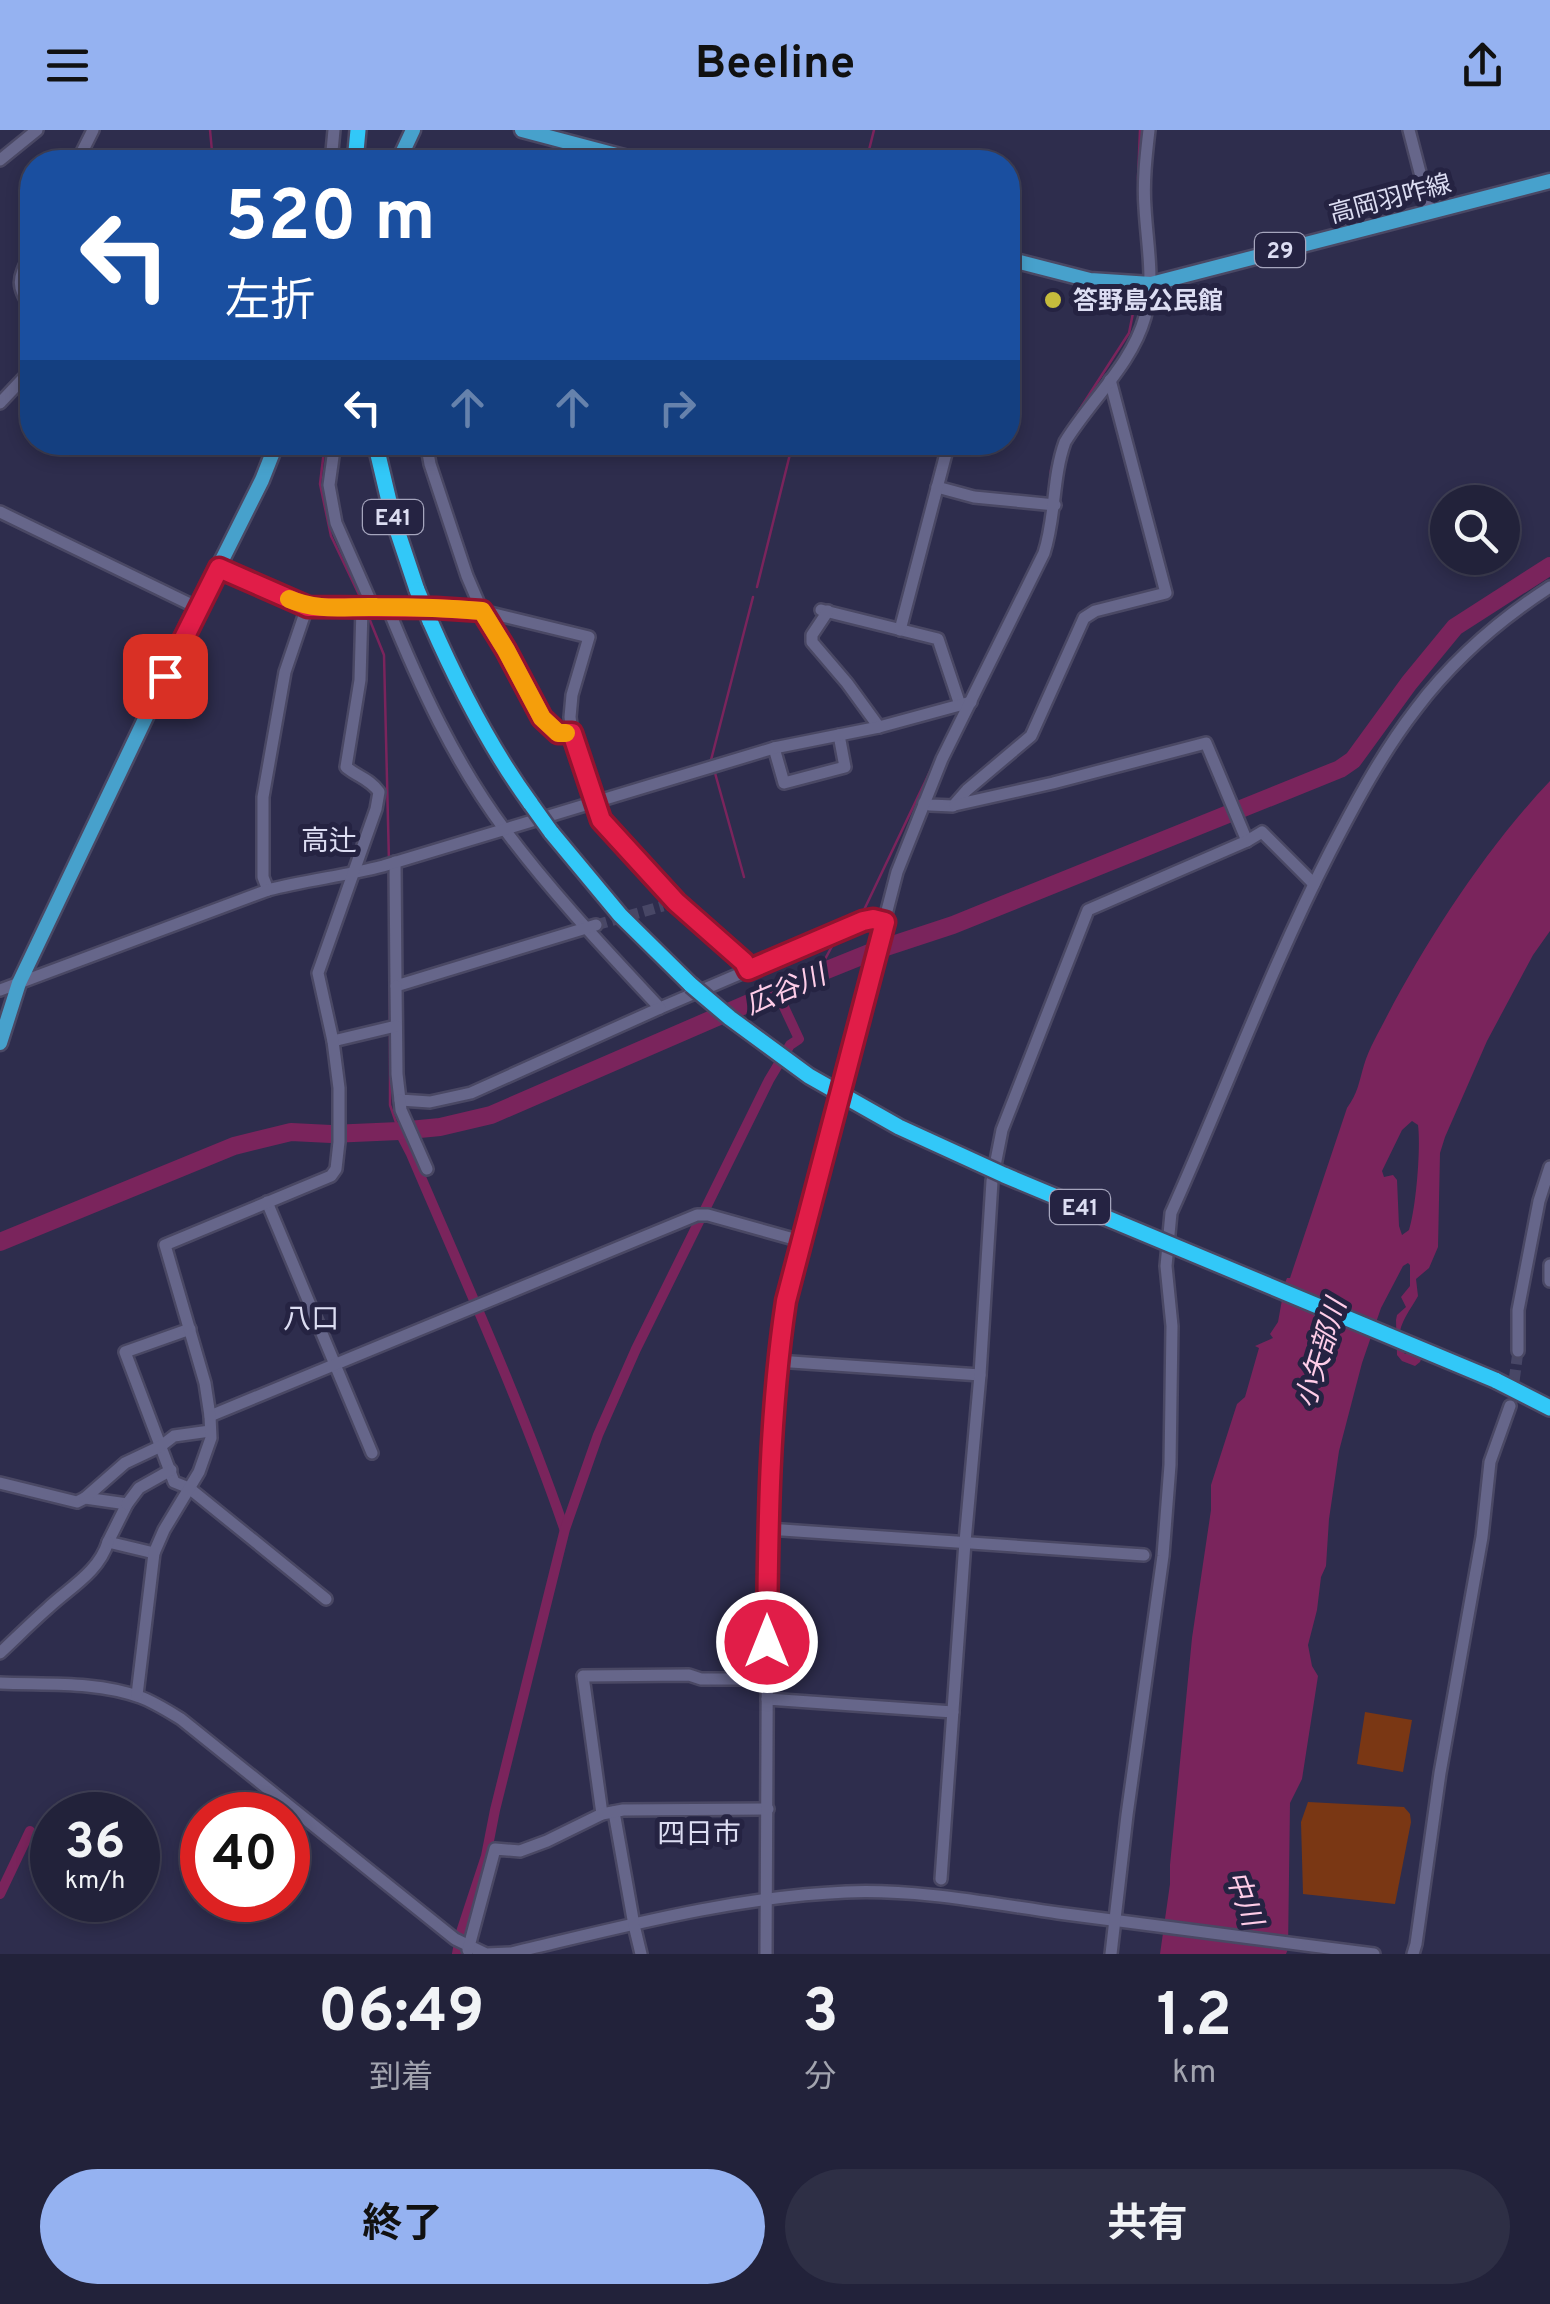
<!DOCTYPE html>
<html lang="ja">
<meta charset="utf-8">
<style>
body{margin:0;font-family:Overpass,"Noto Sans JP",sans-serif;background:#2e2f45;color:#f1f3f6;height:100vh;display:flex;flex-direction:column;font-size:38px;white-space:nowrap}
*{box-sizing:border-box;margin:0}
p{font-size:32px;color:#a2a4af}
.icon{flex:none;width:55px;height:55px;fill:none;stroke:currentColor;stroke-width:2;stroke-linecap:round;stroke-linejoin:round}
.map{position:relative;height:1824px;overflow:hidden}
.details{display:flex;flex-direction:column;background:#22223a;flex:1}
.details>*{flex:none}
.banner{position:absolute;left:20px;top:20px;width:1000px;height:305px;border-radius:40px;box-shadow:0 5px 15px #0003,0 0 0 2px #3f3f54;background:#1a4fa0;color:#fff;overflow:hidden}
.tools{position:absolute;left:1430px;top:355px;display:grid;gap:20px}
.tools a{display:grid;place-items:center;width:90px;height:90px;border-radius:50%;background:#22223a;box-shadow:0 5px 15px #0003,0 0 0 2px #3f3f54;font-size:50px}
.speed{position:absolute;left:30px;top:1662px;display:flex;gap:20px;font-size:50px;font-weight:700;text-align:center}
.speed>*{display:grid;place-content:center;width:130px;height:130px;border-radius:50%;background:#22223a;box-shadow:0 5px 15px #0003,0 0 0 2px #3f3f54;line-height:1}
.speed small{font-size:25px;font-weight:400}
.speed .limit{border:15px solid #d22;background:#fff;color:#111}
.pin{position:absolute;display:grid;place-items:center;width:85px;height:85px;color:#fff;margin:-42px;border-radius:20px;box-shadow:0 5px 15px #0006}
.me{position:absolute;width:110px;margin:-55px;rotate:0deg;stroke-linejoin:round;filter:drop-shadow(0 0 8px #0008)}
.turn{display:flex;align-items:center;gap:35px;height:210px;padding:0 40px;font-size:45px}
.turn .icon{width:130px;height:130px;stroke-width:2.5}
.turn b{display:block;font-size:70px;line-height:85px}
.lanes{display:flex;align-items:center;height:95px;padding:0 40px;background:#0003;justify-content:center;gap:50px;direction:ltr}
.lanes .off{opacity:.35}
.eta{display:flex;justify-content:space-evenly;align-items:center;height:170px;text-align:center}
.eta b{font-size:60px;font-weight:700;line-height:70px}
.button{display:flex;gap:20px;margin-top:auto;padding:20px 40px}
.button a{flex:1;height:115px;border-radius:60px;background:#95b2f1;color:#111;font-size:40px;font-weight:700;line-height:115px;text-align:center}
.button a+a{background:#2e2f45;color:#f1f3f6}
header{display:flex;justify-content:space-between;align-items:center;height:130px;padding:0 40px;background:#95b2f1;color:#111;font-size:45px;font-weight:700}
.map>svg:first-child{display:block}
</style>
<header><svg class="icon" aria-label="menu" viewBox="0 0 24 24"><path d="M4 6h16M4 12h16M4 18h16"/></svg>Beeline<svg class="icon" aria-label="share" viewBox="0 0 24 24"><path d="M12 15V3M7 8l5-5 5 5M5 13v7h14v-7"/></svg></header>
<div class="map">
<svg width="1550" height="1824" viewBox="0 0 1550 1824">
<rect width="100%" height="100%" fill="#2e2d4d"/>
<g fill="#7a3714">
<polygon points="1365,1582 1412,1590 1403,1642 1357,1634"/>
<polygon points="1308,1672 1404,1677 1410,1684 1411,1692 1395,1774 1303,1764 1301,1692"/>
</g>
<path fill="#7a245c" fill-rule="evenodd" d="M1550 651V801L1533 825 1487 911 1445 1007 1440 1023 1438 1117 1429 1138 1416 1149 1418 1166C1408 1184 1390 1204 1405 1224L1414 1223 1426 1217 1420 1232 1415 1236 1402 1231 1397 1225 1396 1190 1397 1185 1406 1177 1401 1167 1410 1156V1135L1408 1133 1403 1136 1381 1178 1362 1233 1339 1321 1329 1389 1326 1436 1321 1447 1317 1480 1308 1515 1312 1536 1318 1546 1302 1649 1290 1673 1288 1819 1286 1824H1160L1170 1754V1735L1192 1508 1211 1380V1355L1237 1274 1245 1267 1259 1218 1255 1216 1273 1208 1270 1204 1278 1192 1285 1153 1287 1148H1290L1347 978C1358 963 1359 952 1364 935 1369 918 1379 902 1387 886 1429 806 1488 716 1550 651ZM1412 991 1418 995C1421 1018 1416 1078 1409 1100L1402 1105 1399 1096 1397 1050 1393 1045 1384 1047 1382 1041 1402 1000Z"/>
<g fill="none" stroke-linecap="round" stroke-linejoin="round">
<g stroke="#7a245c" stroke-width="2.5">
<polyline points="210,0 213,32"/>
<polyline points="1140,0 1138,48 1144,133"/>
<polyline points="866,32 874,0"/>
<polyline points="1065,302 1129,203 1133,183 1141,160"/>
<polyline points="325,312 320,354 331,406 362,471"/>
<polyline points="1048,369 1051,340 1057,318"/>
<polyline points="1036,427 1043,406"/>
<polyline points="757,457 793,312"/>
<polyline points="367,483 384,525 389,732"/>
<polyline points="711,630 753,467"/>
<polyline points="715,643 744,747"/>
<polyline points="389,740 390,892"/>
<polyline points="863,782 935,631"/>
<polyline points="817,844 837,807"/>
<polyline points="390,900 390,975 399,1001"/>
</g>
<g stroke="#7a245c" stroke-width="10">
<path d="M399 1001 411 1024C464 1148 520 1271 564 1398"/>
<polyline points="0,1764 30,1701"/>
<polyline points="457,1824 461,1802 486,1726 495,1680 565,1399 598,1305 636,1219 769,950 790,915 799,909 777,862"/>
</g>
<polyline stroke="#7a245c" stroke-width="18" points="0,1112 234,1016 291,1002 331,1004 399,1001 440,997 491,985 807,848 874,821 953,795 1340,639 1353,630 1409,553 1455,497 1550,436"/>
<g stroke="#484766" stroke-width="11" stroke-dasharray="11 5.5" stroke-linecap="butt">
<polyline points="596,795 663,776"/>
<polyline points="1512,1267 1518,1221"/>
</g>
<g stroke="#4a4864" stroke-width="16">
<g id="minor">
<polyline points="1409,0 1430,81"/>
<polyline points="0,30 37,0"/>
<polyline points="77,32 93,0"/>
<polyline points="331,32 334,0"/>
<path d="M32 121C19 148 14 154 32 179"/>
<polyline points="0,273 32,239"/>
<polyline points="335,312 329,355 336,393 373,477"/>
<polyline points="426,312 430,334 467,446 482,481 506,520 542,588 558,603 572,603"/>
<polyline points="937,357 974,367 1055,375"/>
<polyline points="0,382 198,478"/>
<polyline points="219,437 307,477 437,477 482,481 589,507 572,565 570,587 572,603 601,691 676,772 744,831 748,840"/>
<path d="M388 478C419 555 455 633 505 700 552 763 607 821 660 878L863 791 873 789 885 792"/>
<polyline points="821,480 938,509 960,575"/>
<polyline points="828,481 812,505 812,512 847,553 879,597"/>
<polyline points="900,500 949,312"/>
<polyline points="774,618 784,653 845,637 839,605"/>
<polyline points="924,673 930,675 953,676 967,660 1031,606 1084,488 1095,481 1166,463 1110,250"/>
<polyline points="955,675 1053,653 1206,613 1247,711"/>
<polyline points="395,732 396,856 596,795"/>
<polyline points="268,760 263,747 263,667 285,542 307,477"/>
<polyline points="396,856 397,944 400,970 430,972 471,963 660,878"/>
<path d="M0 860 268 760C306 750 345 746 383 736L774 618 879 597 971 572"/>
<polyline points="333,911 396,896"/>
<polyline points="400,970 401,980 427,1039"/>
<polyline points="267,1072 372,1323"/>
<polyline points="1550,1135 1550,1151"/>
<polyline points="190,1199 125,1222 174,1352 189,1358 326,1469"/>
<polyline points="1518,1221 1518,1180 1539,1071 1550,1037"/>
<polyline points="777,1231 980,1245"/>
<polyline points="210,1286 697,1085 708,1085 801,1111"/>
<polyline points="0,1353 77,1372 85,1368 127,1374 108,1412 154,1423"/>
<polyline points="85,1368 125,1333 161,1316 174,1306 210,1301"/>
<polyline points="127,1374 139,1358 171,1340"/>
<polyline points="768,1399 1144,1425"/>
<path d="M0 1523C16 1508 31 1493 48 1478 69 1458 99 1442 108 1412"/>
<path d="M0 1553C46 1555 96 1551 140 1567 154 1572 168 1581 181 1589L455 1809 486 1824 511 1823C622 1797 732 1767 846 1762 917 1759 988 1773 1058 1783 1163 1797 1269 1810 1374 1824"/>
<path d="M137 1565 154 1423 164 1400 199 1342 211 1308 210 1286 205 1253 165 1115 331 1046 336 1039 339 1012V958L333 911 318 843 376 679 379 662C370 649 358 647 346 637L360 550 362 478"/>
<polyline points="767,1569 953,1582"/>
<polyline points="614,1682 634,1795 641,1824"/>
<polyline points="602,1684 583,1546 689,1545 701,1549 767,1549"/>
<polyline points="941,1749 965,1412 980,1245 992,1051 1002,1000 1088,780 1247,711 1262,702 1314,754"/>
<polyline points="468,1820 495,1719 520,1721 547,1711 602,1684 623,1680 768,1679"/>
<path d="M766 1824 768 1399 777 1231 786 1171 897 742 942 629 1044 423C1056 386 1052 348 1065 312 1090 271 1132 234 1145 187 1155 151 1147 115 1145 78 1143 52 1146 26 1149 0"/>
<path d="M1111 1824 1127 1685 1163 1426 1170 1335 1172 1196 1166 1136 1171 1083C1225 963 1270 839 1330 722 1356 672 1382 623 1416 579 1453 530 1499 490 1550 457"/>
<polyline points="1413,1824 1416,1814 1440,1643 1482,1407 1490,1332 1510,1276"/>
</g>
</g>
<g stroke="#4a4864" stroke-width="19">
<g id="major">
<polyline points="522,0 643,32"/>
<polyline points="398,32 413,0"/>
<polyline points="1008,129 1090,150 1151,154 1550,51"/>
<polyline points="0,913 19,853 198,478 262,350 277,312"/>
</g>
</g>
<g stroke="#4a4864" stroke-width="20">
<g id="highway">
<polyline points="355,32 358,0"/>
<polyline points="375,312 393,388 417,460"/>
<path d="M430 491C458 555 490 618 531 674"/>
<polyline points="551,702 620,785 691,855"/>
<polyline points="1495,1250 1550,1278"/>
</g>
</g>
<use href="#minor" stroke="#66668a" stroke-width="11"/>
<use href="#major" stroke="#47a1cc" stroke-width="14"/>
<use href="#highway" stroke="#32c8f8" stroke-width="15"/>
<g stroke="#4a4864" stroke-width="20" stroke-linecap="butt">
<g id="highway-bridge">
<polyline points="417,460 430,491"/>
<polyline points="531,674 551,702"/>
<polyline points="691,855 730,888 809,946 899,997 1004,1045 1495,1250"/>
</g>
</g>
<use href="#highway-bridge" stroke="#32c8f8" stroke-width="15"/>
</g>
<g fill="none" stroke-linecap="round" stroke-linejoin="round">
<g stroke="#92132f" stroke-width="25">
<path id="route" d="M165 546 219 438 308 477 436 478 482 481 506 520 542 588 558 603H572L601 690 676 772 744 832 748 840 863 791 873 789 885 792 786 1171C769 1284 768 1398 767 1512"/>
</g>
<use href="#route" stroke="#e11d48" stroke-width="18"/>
<path stroke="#f59e0b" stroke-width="18" d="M289 469C319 482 346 476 377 477 412 477 447 478 482 481L506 520 542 588 558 603H566"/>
</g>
<circle fill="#c6bc3c" stroke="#252342" stroke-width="4" cx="1053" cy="170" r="10"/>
<g text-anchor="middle" stroke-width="10" stroke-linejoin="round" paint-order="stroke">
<g fill="#252342" stroke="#a5a5bd" stroke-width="2.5">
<rect x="1255" y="103" width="50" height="34" rx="8"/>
<rect x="363" y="370" width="60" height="34" rx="8"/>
<rect x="1050" y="1060" width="60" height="34" rx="8"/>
</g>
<g font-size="22" font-weight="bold" fill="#dcddf2">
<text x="1280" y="128">29</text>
<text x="393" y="395">E41</text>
<text x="1080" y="1085">E41</text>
</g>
<g font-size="25" fill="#dcddf2" stroke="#252342">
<text transform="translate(1390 68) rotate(-15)" y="9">高岡羽咋線</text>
</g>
<g font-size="25" font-weight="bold" fill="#dcddf2" stroke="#252342" text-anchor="start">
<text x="1073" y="179">答野島公民館</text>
</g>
<g font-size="28" fill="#dcddf2" stroke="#252342">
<text x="329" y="720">高辻</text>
<text x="311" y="1198">八口</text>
<text x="699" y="1713">四日市</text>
</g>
<g font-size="28" font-style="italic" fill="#ffcde8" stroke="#252342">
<text transform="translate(785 859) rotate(-23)" y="10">広谷川</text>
<text transform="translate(1320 1223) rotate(-73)" y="10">小矢部川</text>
<text transform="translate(1245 1768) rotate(70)" y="10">中川</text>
</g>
</g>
</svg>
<div class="tools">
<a><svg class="icon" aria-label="search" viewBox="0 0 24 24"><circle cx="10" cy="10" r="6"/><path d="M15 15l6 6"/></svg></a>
</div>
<div class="speed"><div>36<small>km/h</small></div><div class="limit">40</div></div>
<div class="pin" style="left:165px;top:546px;background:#d93025"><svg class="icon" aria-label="arrive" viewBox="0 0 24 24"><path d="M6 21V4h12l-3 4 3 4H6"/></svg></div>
<svg class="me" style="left:767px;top:1512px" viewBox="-20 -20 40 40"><circle r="17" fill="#e11d48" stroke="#fff" stroke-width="3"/><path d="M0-11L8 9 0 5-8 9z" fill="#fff"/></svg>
<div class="banner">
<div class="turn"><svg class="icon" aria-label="left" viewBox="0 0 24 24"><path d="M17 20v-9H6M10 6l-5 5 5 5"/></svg><div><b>520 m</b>左折</div></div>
<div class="lanes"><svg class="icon" aria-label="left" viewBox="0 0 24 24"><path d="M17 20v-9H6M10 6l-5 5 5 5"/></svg><svg class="icon off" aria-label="ahead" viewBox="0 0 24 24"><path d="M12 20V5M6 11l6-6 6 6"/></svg><svg class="icon off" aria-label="ahead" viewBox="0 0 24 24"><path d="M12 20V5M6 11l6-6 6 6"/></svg><svg class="icon off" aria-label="right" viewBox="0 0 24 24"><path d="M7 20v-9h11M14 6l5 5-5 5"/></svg></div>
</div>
</div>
<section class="details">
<div class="eta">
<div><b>06:49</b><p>到着</p></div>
<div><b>3</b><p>分</p></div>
<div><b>1.2</b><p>km</p></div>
</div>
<div class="button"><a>終了</a><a>共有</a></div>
</section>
